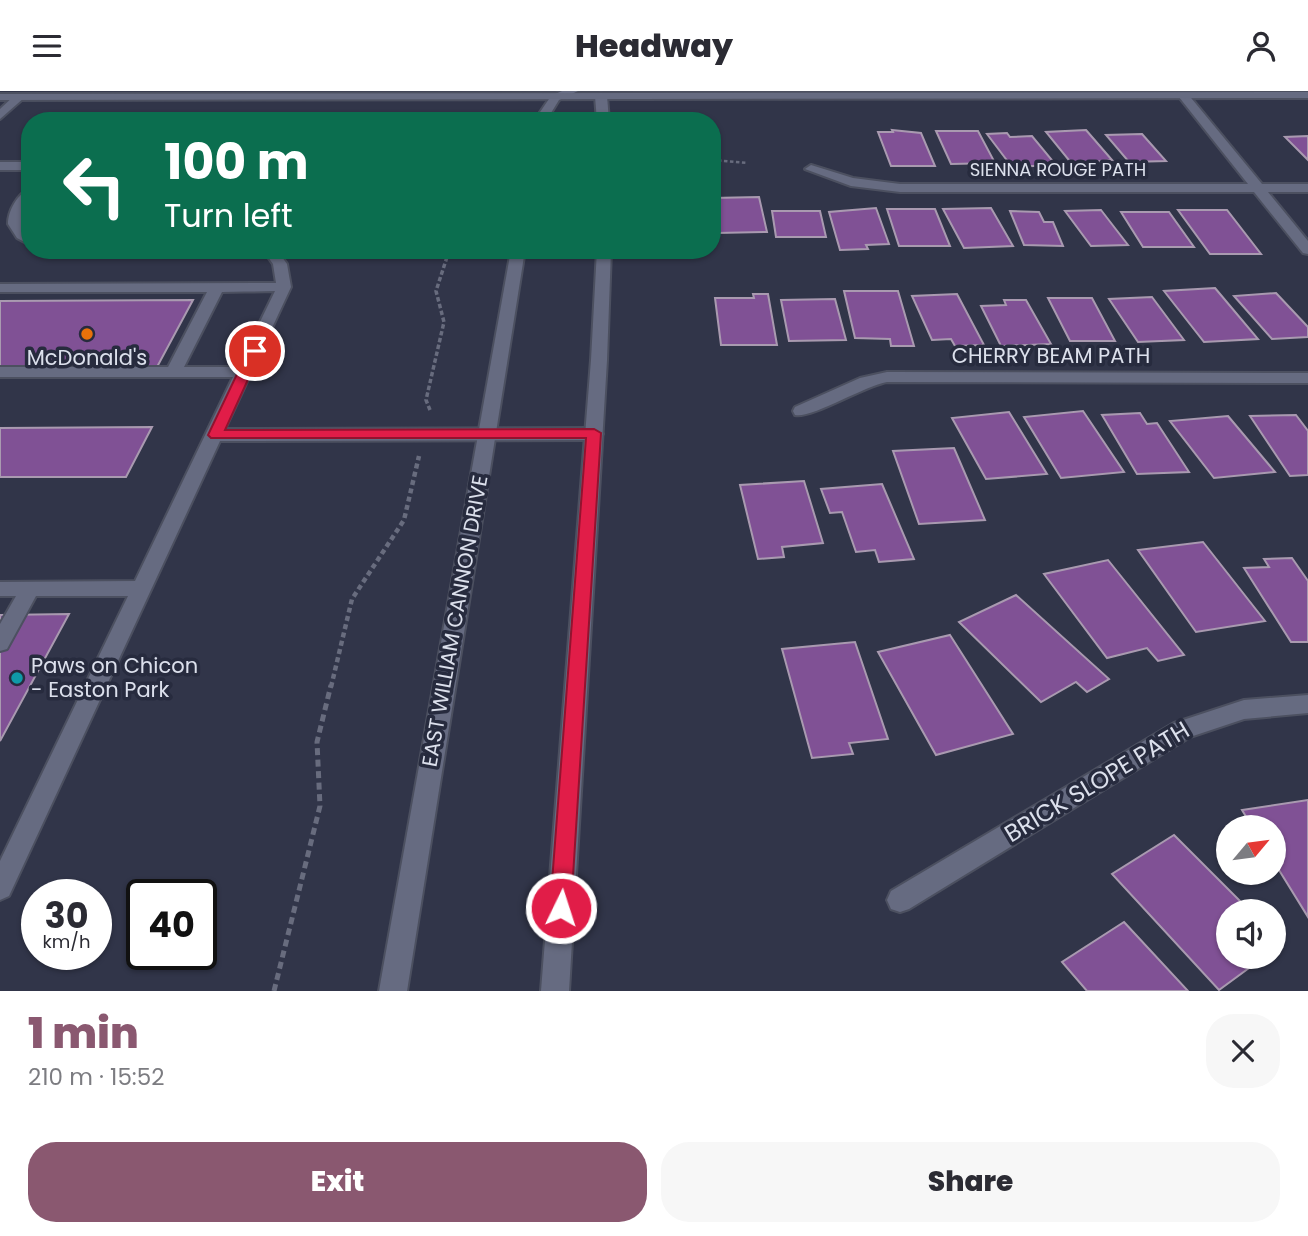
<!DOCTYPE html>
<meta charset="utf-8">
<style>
body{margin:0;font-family:Poppins,sans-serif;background:#f7f7f7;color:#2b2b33;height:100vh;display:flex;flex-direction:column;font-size:26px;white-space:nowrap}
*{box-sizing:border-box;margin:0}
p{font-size:23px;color:#7c7c81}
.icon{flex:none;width:38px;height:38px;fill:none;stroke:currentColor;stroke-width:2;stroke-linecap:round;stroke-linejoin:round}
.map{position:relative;height:900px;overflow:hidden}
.side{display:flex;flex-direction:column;background:#fff;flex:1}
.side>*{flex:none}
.top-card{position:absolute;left:21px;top:21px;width:700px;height:147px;border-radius:28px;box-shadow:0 2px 5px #0004;background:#0b6e4f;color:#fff;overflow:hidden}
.needle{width:46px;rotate:61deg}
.fabs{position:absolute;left:1216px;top:724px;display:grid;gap:14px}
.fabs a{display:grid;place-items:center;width:70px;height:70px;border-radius:50%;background:#fff;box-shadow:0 2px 5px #0004;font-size:35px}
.speed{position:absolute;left:21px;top:788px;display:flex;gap:14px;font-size:35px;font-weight:700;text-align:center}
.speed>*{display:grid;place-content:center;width:91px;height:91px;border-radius:50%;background:#fff;box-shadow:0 2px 5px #0004;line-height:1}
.speed small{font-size:18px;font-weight:400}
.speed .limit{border:4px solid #111;border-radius:10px;background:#fff;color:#111}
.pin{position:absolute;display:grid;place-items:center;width:60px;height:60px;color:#fff;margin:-30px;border:4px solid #fff;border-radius:50%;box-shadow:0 2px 7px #0007}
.me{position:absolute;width:77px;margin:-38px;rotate:4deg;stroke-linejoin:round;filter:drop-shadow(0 0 5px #0008)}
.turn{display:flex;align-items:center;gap:24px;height:147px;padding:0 28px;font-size:32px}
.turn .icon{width:91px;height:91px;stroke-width:2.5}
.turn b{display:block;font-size:49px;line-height:60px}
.round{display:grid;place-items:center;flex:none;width:74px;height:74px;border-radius:28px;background:#f7f7f7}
.head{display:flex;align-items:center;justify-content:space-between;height:119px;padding:0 28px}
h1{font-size:42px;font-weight:800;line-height:52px;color:#8a5870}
.primary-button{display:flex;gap:14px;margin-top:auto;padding:14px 28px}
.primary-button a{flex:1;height:80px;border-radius:28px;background:#8a5870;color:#fff;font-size:28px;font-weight:800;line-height:80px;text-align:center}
.primary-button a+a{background:#f7f7f7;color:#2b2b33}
header{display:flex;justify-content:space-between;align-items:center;height:91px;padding:0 28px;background:#fff;font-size:32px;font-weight:800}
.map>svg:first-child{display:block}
</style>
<header><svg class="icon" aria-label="menu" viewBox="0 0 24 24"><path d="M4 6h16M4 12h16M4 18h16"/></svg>Headway<svg class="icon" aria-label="person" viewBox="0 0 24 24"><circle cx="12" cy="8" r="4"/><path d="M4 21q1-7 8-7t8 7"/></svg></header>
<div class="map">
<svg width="1308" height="900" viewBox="0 0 1308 900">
<rect width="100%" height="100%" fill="#313549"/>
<g fill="#805195" stroke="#a99ab0" stroke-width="2">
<polygon points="892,39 921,42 935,75 891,75 878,41 893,41"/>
<polygon points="1086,39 1112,69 1072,73 1046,41"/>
<polygon points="936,40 978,40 995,72 951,73"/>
<polygon points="1007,42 1010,46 1032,45 1056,74 1012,76 987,43"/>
<polygon points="1142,43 1166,70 1129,71 1106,44"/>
<polygon points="1308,45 1308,69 1285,46"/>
<polygon points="759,106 767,141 717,142 712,107"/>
<polygon points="876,117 889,153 866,154 868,158 840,159 829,121"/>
<polygon points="991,117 1013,155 964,157 943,118"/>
<polygon points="887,118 935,118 950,155 899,155"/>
<polygon points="1101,119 1128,154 1091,155 1065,120"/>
<polygon points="1178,119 1227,119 1261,163 1210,163"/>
<polygon points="772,120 820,120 826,146 776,146"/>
<polygon points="1010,120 1039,121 1044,131 1053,131 1063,155 1024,154"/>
<polygon points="1121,121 1169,121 1194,156 1143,156"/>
<polygon points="1215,197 1258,248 1204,251 1164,200"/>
<polygon points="844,200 898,200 914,255 891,255 890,248 855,247"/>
<polygon points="1276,202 1308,236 1308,246 1272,248 1234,205"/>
<polygon points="753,203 768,203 777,254 721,254 715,207 754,207"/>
<polygon points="957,203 984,254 955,255 951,248 932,249 912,205"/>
<polygon points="1152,206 1184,249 1138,251 1109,208"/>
<polygon points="1048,207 1092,207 1115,250 1070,250"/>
<polygon points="835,208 846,249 789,250 781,209"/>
<polygon points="193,209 157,276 0,276 0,210"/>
<polygon points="1004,209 1026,209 1051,253 1001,255 981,215 1006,214"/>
<polygon points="1083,320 1124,381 1061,387 1024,326"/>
<polygon points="1009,321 1047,383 986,388 952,327"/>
<polygon points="1140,322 1147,333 1157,332 1189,381 1137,383 1102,324"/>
<polygon points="1296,324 1308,340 1308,384 1290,385 1250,325"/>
<polygon points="1228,325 1275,381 1214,387 1170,330"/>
<polygon points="152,336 126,386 0,386 0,337"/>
<polygon points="954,357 985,429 919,433 893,360"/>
<polygon points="804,390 823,452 782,456 784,466 758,468 740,394"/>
<polygon points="882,393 914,468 879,471 875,459 856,461 842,421 830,422 821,398"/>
<polygon points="1203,451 1265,530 1196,541 1138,459"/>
<polygon points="1292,467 1308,490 1308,551 1291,551 1244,477 1269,476 1264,468"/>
<polygon points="1108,469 1184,564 1158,570 1147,557 1107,567 1044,483"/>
<polygon points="1016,504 1109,588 1087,601 1076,591 1041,611 959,531"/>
<polygon points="69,523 0,650 0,524"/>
<polygon points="950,544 1013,643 936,664 878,561"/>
<polygon points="855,551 888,648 849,652 853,663 812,667 782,558"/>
<polygon points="1308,709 1308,826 1274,771 1274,737 1253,737 1242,719"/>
<polygon points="1174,744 1251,821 1228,821 1228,866 1264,866 1219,899 1112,783"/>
<polygon points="1124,831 1188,900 1087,900 1062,871"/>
</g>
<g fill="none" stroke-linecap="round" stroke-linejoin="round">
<g stroke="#4c5060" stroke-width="4">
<g id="service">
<rect x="0" y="71" width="30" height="8"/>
<path d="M30 97C30 111 21 119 21 133L30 144V154L17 147 8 133C8 119 18 103 30 97Z"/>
<path d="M263 159H277L287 173 291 196 225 338 594 337 603 343 594 349 220 350 9 805 0 809V770L128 505H36L7 558 0 560V533L16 505H0V491L135 490 233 286H0V276H168L207 201H0V193L276 192 273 173ZM275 200 238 276H184L222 201Z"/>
</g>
</g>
<g stroke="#4c5060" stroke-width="4">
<g id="minor">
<polygon points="1179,2 1187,2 1262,93 1308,93 1308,101 1268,101 1308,150 1308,163 1303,162 1254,101 900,101 851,95 805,78 811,74 853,87 900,93 1248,93 1179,6"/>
<polygon points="15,4 25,6 0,28 0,18"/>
<path d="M887 281 1308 282V292L887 291C864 295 811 328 795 324L793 320 795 316 860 287Z"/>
<polygon points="1308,604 1308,622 1244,628 1190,646 909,818 900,821 891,818 887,809 891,800 1174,632 1244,609"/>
</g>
</g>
<g stroke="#4c5060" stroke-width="4">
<g id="tertiary">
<polygon points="562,0 578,0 559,9 546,30 534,30 551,5"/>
<polygon points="601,2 607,5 609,30 597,30 595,5"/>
<polygon points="511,159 525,159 407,900 379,900"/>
<polygon points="597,159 611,159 607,269 569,900 541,900 591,269"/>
</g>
</g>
<g stroke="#4c5060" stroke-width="4">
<polygon id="secondary" points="1308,1 1308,7 0,9 0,3"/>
</g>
<polyline stroke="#686c7e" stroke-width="2.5" stroke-dasharray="3.5 2.5" stroke-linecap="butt" points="712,69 747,72"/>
<polyline stroke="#686c7e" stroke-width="3.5" stroke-dasharray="4.5 2.5" stroke-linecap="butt" points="430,319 426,309 444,231 436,200 447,166 452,159"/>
<polyline stroke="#686c7e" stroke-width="4.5" stroke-dasharray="5 3.5" stroke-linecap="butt" points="331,596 352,508 404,429 419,365"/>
<polyline stroke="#686c7e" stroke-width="5" stroke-dasharray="7 4.5" stroke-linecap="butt" points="274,900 320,715 317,651 331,594"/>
<use href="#service" fill="#666b81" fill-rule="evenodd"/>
<use href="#minor" fill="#666b81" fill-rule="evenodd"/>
<use href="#tertiary" fill="#666b81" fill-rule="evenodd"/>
<use href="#secondary" fill="#666b81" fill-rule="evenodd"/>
</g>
<polygon fill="#e11d48" stroke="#92132f" stroke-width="2" points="255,256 261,260 225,339 594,338 601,342 571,817 568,825 561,828 553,825 550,817 586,347 211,347 208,344 248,260"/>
<circle fill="#e8710a" stroke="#272b3e" stroke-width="2.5" cx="87" cy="243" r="7"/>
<circle fill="#0f9aa8" stroke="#272b3e" stroke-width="2.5" cx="17" cy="587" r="7"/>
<g text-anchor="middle" stroke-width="7" stroke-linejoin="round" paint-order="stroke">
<g font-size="18" fill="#dce0ec" stroke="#272b3e">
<text x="1058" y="85">SIENNA ROUGE PATH</text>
</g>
<g font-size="21" fill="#dce0ec" stroke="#272b3e">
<text x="1051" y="272">CHERRY BEAM PATH</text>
<text transform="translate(455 530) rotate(-80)" y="7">EAST WILLIAM CANNON DRIVE</text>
</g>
<g font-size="21" fill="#dce0ec" stroke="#272b3e">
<text x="87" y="274">McDonald's</text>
<text x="31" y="582" text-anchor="start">Paws on Chicon<tspan x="31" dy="24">- Easton Park</tspan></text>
</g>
<g font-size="24" fill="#dce0ec" stroke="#272b3e">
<text transform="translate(1097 691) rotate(-31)" y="8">BRICK SLOPE PATH</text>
</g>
</g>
</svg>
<div class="fabs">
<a><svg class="needle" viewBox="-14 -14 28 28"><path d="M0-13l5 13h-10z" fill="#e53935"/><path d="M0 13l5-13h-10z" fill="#7c7c81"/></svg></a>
<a><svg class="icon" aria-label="sound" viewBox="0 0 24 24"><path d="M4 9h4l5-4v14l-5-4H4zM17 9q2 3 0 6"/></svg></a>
</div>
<div class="speed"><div>30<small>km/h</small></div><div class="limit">40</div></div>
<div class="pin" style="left:255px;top:260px;background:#d93025"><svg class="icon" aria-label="arrive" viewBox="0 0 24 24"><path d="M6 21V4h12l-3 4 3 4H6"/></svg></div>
<svg class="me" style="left:561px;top:817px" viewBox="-20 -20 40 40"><circle r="17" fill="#e11d48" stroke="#fff" stroke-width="3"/><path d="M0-11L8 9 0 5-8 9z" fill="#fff"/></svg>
<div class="top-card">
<div class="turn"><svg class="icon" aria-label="left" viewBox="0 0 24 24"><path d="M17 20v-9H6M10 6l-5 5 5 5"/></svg><div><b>100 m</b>Turn left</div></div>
</div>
</div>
<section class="side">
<div class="head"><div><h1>1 min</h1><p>210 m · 15:52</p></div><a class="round"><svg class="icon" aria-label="close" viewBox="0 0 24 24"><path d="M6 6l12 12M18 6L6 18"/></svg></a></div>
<div class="primary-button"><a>Exit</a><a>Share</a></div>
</section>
